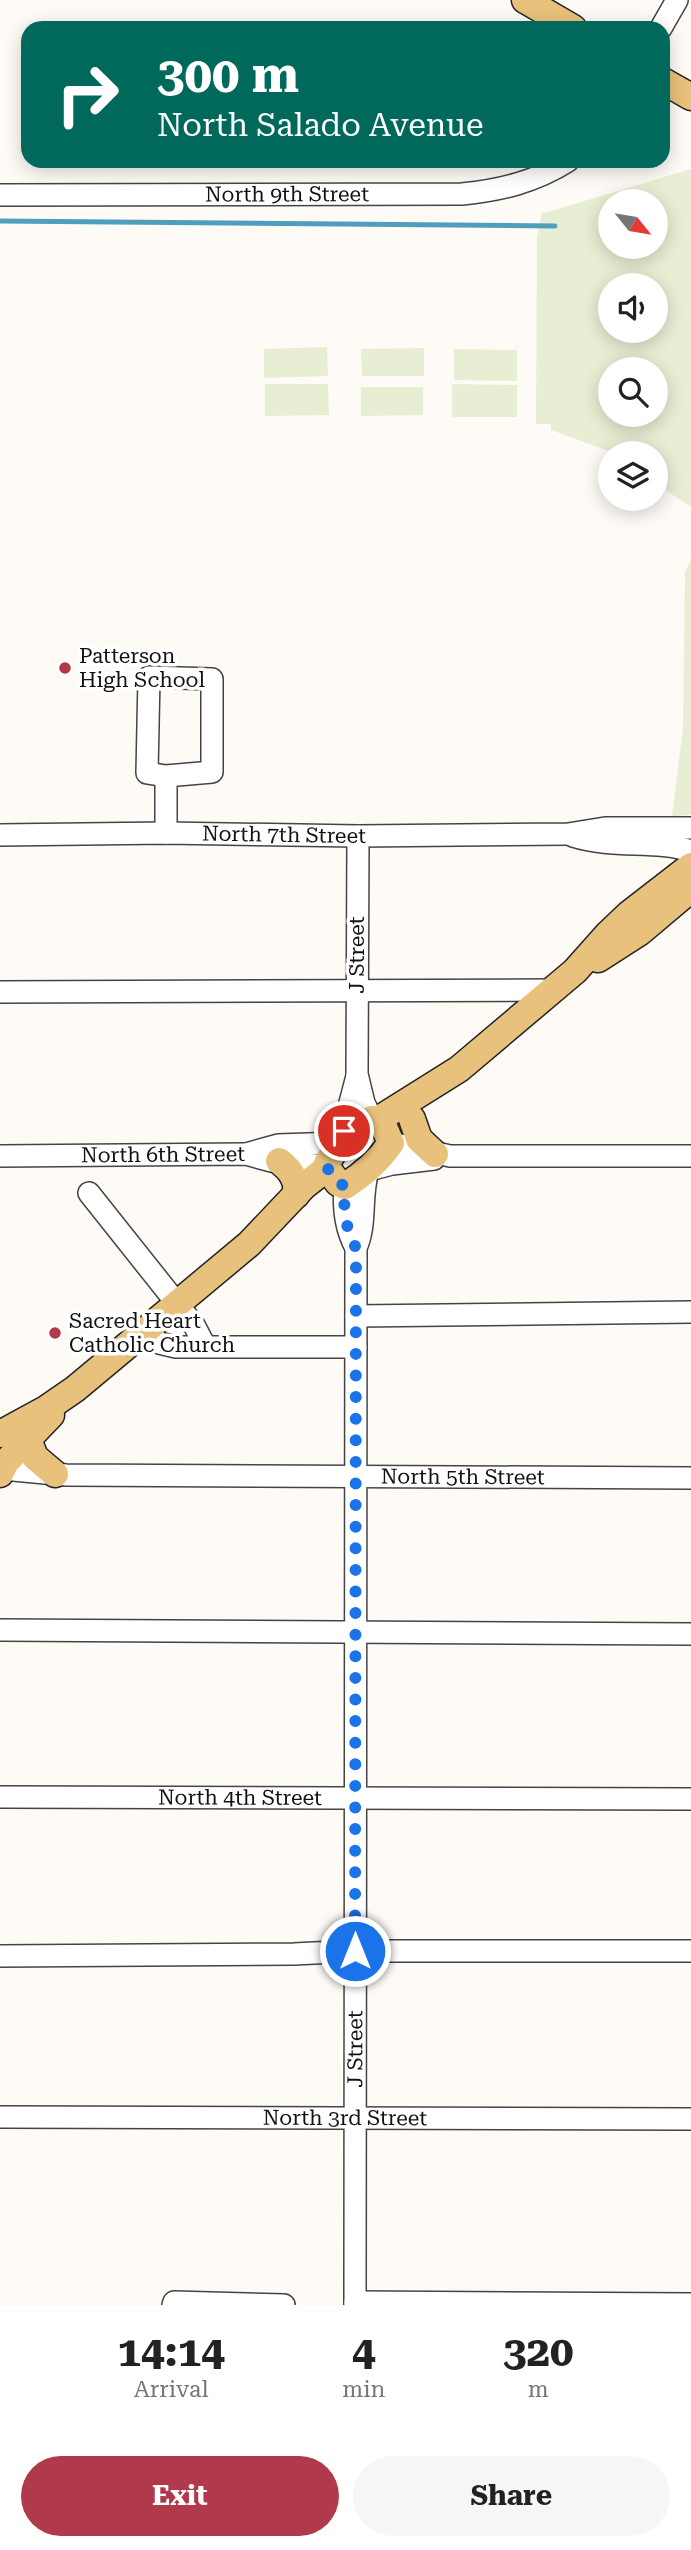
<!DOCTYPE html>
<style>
body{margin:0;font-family:"Roboto Serif",serif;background:#f6f6f6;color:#222;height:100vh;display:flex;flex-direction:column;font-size:26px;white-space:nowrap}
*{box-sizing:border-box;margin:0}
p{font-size:23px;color:#767676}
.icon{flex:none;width:38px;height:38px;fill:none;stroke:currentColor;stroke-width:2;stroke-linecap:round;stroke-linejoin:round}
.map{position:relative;height:2305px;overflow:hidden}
.sheet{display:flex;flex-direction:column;background:#fff;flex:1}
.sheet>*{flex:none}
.top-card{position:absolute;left:21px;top:21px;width:649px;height:147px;border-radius:21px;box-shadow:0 4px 18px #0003;background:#00695c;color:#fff;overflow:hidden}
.needle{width:46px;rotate:120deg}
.fabs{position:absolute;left:598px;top:189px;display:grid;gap:14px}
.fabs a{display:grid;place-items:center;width:70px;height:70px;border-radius:50%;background:#fff;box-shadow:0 4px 18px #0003;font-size:35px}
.pin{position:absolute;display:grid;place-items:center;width:60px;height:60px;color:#fff;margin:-30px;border:4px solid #fff;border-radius:50%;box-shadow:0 2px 7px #0007}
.me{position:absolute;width:77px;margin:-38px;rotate:0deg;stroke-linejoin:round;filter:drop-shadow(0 0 5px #0008)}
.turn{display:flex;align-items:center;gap:24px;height:147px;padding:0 21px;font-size:32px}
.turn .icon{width:91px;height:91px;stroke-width:2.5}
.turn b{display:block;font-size:49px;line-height:60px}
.eta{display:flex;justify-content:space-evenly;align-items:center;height:119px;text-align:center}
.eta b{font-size:42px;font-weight:700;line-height:49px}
.primary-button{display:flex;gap:14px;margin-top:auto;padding:14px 21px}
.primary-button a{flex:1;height:80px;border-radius:42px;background:#b0394c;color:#fff;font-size:28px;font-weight:700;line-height:80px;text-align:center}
.primary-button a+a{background:#f6f6f6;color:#222}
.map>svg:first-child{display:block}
</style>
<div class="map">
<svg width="691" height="2305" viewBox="0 0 691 2305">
<rect width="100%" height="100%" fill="#fefbf6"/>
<g fill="#e7eed3" fill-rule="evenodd">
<path d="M691 169V507L656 484V453H614L551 430V424H536L537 237 542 212H548ZM611 201H656V247H611ZM611 285H656V331H611ZM611 369H656V415H611Z"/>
<polygon points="327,347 328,376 264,378 264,349"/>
<polygon points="424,348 424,376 362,376 361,349"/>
<polygon points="454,349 517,350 517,381 454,380"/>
<polygon points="265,384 328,384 329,415 265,416"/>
<polygon points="452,384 517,385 517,417 452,417"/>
<polygon points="361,387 423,387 423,415 361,416"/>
<polygon points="691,559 691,815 672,816 683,729 685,572"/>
</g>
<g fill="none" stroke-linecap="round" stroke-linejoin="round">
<polyline stroke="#509ebd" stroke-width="5" points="0,221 555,226"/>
<g stroke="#444" stroke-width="24">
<g id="minor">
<polyline points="661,28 677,0"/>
<path id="s1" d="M0 195 462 194C501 190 535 182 568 161"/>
<polyline points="166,776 147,773 149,677 212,679 212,772 166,776 166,833"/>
<path id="s2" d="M0 835 166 833 358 836 568 834 605 828H691"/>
<polyline points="358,836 357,1074 364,1103 372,1119"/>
<path d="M573 836C614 849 655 839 691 851"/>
<polyline points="0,992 554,990"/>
<polyline points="340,1141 357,1076"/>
<polyline points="391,1143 450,1156 691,1156"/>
<polyline points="246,1154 278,1145 338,1143"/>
<path id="s3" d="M0 1156 246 1154 271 1161 326 1166"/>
<polyline points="369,1170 392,1164 434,1159"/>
<path d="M345 1186C343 1208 345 1228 356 1248"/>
<polyline points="89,1193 194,1325 205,1346"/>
<polyline points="356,1316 691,1312"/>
<polyline points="147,1330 159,1343 176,1347 356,1347"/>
<path id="s4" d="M3 1469 66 1475 691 1478"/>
<polyline points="0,1630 691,1634"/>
<path id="s5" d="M0 1797 691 1799"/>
<polyline points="0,1956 294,1954 355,1951 691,1951"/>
<path id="s6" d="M0 2117 691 2119"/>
<polyline points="355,2302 691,2304"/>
<polyline points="173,2305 174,2302 284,2305"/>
<path id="s7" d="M355 2305 356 1248C367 1223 360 1196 368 1171"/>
</g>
</g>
<g stroke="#222" stroke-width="29">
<g id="major">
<polyline points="525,0 573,28"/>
<polyline points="663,81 691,97"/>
<polyline points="598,959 640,932 691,889"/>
<path d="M372 1119 384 1127 391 1143C378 1162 364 1174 345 1186L338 1183 326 1166C336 1144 350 1130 372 1119Z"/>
<polyline points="412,1119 419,1139 435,1154"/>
<polyline points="376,1121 459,1069 575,971 608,934 629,914 691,866"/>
<path d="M279 1161C291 1170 298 1180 296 1195"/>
<polyline points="0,1434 46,1409 75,1389 249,1244 304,1186 327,1168"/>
<polyline points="28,1439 35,1457 55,1474"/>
<polyline points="0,1474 6,1462 51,1415"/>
</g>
</g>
<use href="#minor" stroke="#fff" stroke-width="21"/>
<use href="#major" stroke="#e8c27c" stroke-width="26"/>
</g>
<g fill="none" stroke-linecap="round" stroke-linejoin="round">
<path stroke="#1a73e8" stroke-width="12" stroke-dasharray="0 21.6" d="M344 1131 326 1166 338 1183 345 1186C343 1208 345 1228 356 1248L355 1951"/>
</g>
<g fill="#b0394c" stroke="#fff" stroke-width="2.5">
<circle cx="65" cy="668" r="7"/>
<circle cx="55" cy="1333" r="7"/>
</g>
<g text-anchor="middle" stroke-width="7" stroke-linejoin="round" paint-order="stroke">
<g font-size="21" fill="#111" stroke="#fff">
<text dy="7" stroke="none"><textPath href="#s1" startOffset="287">North 9th Street</textPath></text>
<text dy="7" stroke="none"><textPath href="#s2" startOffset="284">North 7th Street</textPath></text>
<text transform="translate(357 955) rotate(-90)" y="7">J Street</text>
<text dy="7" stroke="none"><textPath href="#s3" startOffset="163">North 6th Street</textPath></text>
<text dy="7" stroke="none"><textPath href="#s4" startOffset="460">North 5th Street</textPath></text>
<text dy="7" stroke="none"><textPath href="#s5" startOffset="240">North 4th Street</textPath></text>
<text dy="7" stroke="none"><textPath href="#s7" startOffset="256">J Street</textPath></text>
<text dy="7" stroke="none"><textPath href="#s6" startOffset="345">North 3rd Street</textPath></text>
</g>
<g font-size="21" fill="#111" stroke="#fff" text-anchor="start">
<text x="79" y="663">Patterson<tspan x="79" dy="24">High School</tspan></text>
<text x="69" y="1328">Sacred Heart<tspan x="69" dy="24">Catholic Church</tspan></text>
</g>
</g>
</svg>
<div class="fabs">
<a><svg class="needle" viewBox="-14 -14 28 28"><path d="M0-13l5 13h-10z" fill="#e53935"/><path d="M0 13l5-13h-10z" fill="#767676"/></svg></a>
<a><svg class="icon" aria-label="sound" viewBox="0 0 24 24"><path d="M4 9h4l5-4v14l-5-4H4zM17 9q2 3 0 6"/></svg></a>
<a><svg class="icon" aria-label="search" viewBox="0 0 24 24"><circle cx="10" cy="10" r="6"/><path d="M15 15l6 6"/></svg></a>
<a><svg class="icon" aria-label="layers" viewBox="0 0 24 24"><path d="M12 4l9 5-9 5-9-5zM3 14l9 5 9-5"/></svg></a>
</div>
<div class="pin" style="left:344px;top:1131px;background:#d93025"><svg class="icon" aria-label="arrive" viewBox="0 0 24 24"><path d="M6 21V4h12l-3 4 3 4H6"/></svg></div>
<svg class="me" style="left:355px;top:1951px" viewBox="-20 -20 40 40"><circle r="17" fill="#1a73e8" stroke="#fff" stroke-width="3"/><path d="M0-11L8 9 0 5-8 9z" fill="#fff"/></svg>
<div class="top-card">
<div class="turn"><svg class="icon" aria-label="right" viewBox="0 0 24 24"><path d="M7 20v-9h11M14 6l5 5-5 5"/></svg><div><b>300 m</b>North Salado Avenue</div></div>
</div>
</div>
<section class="sheet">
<div class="eta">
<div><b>14:14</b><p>Arrival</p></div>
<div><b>4</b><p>min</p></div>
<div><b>320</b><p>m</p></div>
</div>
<div class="primary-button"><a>Exit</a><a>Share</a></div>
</section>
